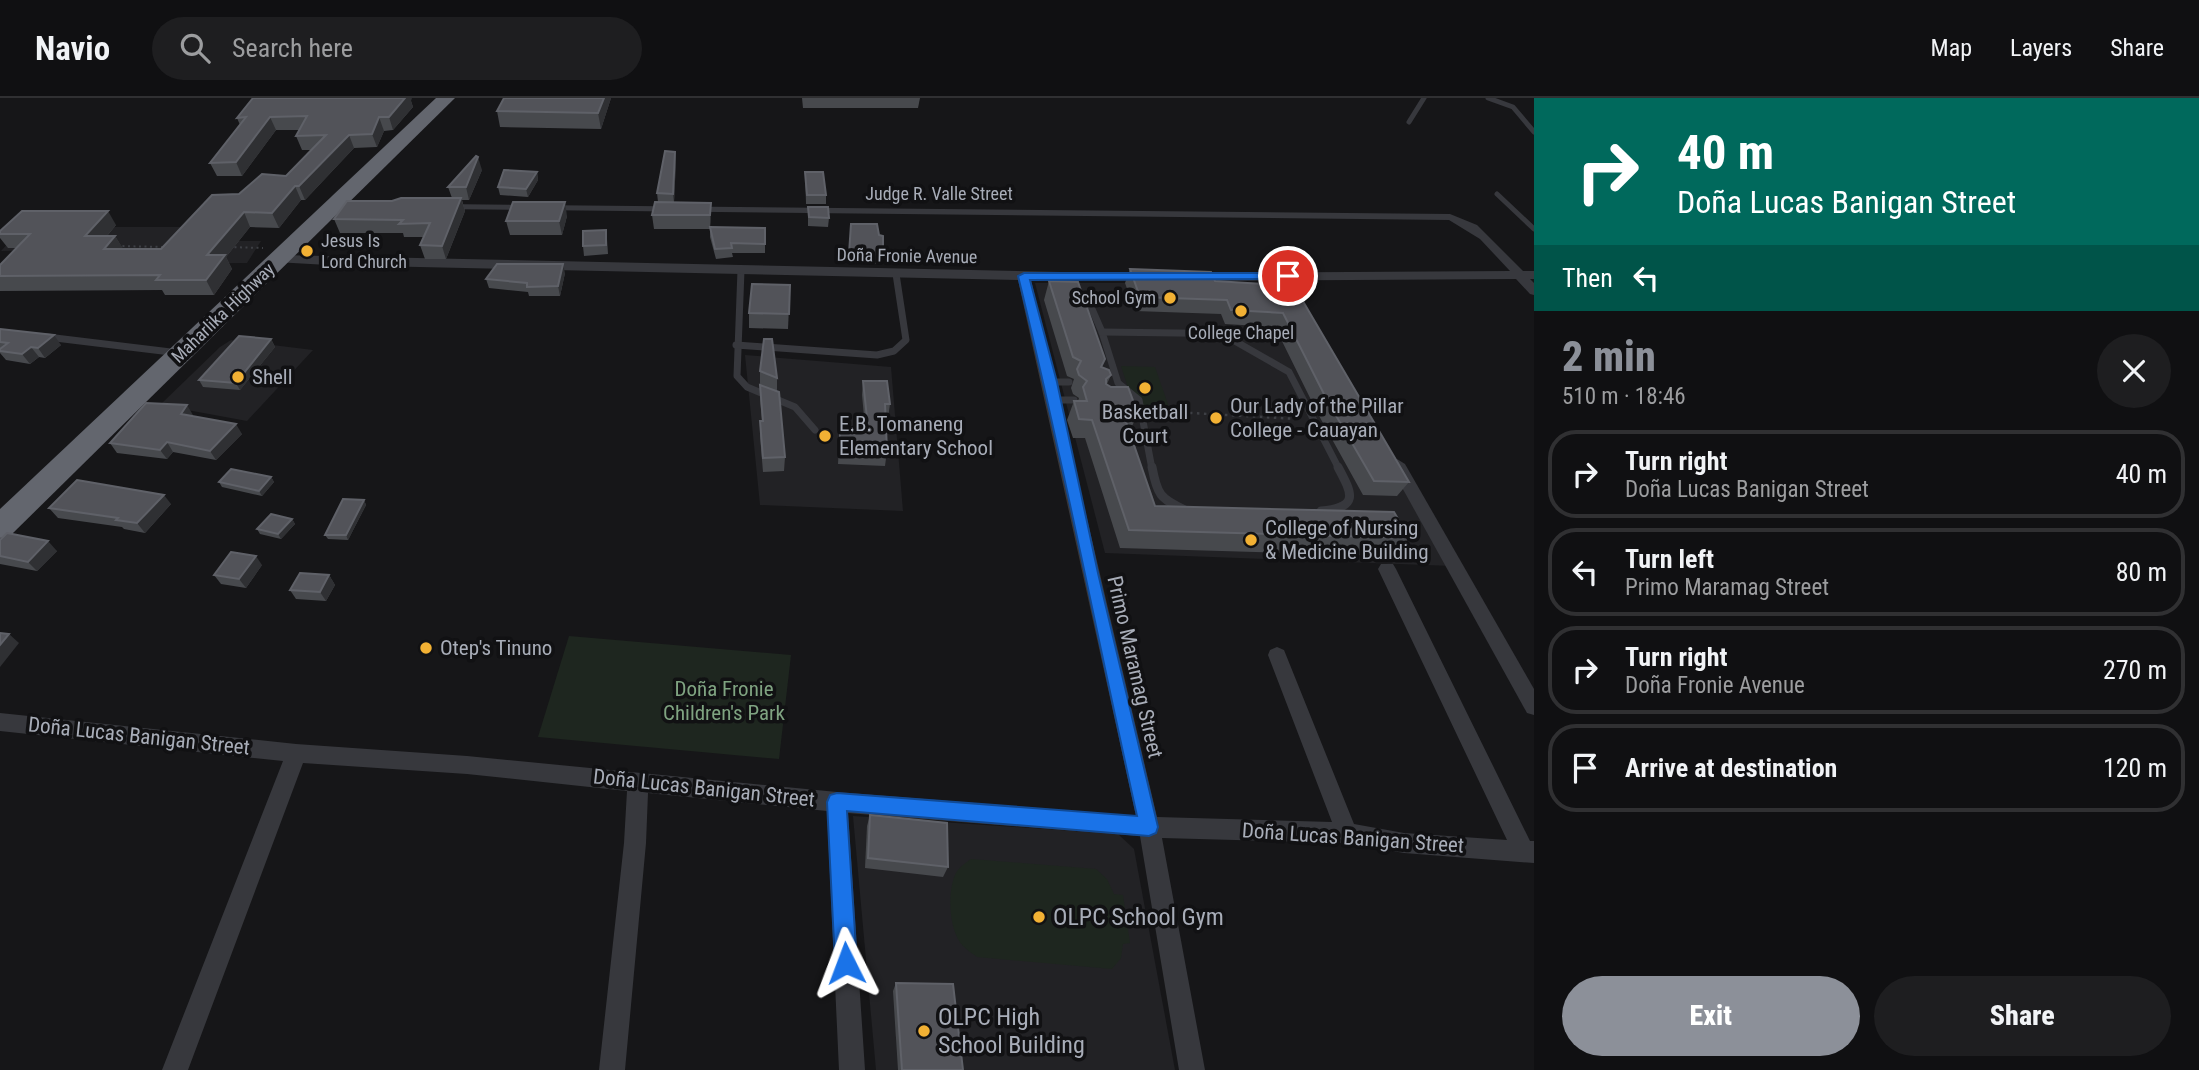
<!DOCTYPE html>
<meta charset="utf-8">
<style>
body{margin:0;font-family:"Roboto Condensed",sans-serif;background:#1e1e20;color:#f1f3f6;height:100vh;display:flex;flex-direction:column;font-size:26px;white-space:nowrap}
*{box-sizing:border-box;margin:0}
p{font-size:23px;color:#9c9d9f}
.icon{flex:none;width:38px;height:38px;fill:none;stroke:currentColor;stroke-width:2;stroke-linecap:round;stroke-linejoin:round}
.map{position:relative;flex:1;overflow:hidden}
.panel{display:flex;flex-direction:column;background:#101012;width:665px}
.panel>*{flex:none}
.top-card{background:#00695c;color:#fff;overflow:hidden}
.pin{position:absolute;display:grid;place-items:center;width:60px;height:60px;color:#fff;margin:-30px;border:4px solid #fff;border-radius:50%;box-shadow:0 2px 7px #0007}
.me{position:absolute;width:77px;margin:-38px;rotate:357deg;stroke-linejoin:round;filter:drop-shadow(0 0 5px #0008)}
.turn{display:flex;align-items:center;gap:24px;height:147px;padding:0 28px;font-size:32px}
.turn .icon{width:91px;height:91px;stroke-width:2.5}
.turn b{display:block;font-size:49px;line-height:60px}
.then{display:flex;align-items:center;height:66px;padding:0 28px;background:#0003;gap:14px;font-size:26px}
.round{display:grid;place-items:center;flex:none;width:74px;height:74px;border-radius:37px;background:#1e1e20}
.head{display:flex;align-items:center;justify-content:space-between;height:119px;padding:0 28px}
h1{font-size:42px;font-weight:800;line-height:52px;color:#8c9099}
.action{display:flex;gap:14px;margin-top:auto;padding:14px 28px}
.action a{flex:1;height:80px;border-radius:42px;background:#8c9099;color:#fff;font-size:28px;font-weight:800;line-height:80px;text-align:center}
.action a+a{background:#1e1e20;color:#f1f3f6}
ul{padding:0;list-style:none}
li{display:flex;align-items:center;gap:21px;height:88px;margin:0 14px 10px;padding:0 14px;border:4px solid #303032;border-radius:28px}
li div{flex:1}
li b{display:block;font-size:26px}
li em{font-style:normal}
header{display:flex;align-items:center;gap:42px;box-sizing:border-box;height:98px;padding:0 35px;background:#101012;border-bottom:2px solid #303032}
header strong{font-size:33px}
nav{display:flex;gap:38px;margin-inline-start:auto;font-size:24px}
.search{width:490px;height:63px;background:#1e1e20;display:flex;align-items:center;gap:18px;box-sizing:border-box;padding:0 24px;border-radius:38px;color:#9c9d9f;font-size:26px}
main{display:flex;flex:1;min-height:0}
.map>svg:first-child{display:block}
</style>
<header>
<strong>Navio</strong>
<div class="search"><svg class="icon" aria-label="search" viewBox="0 0 24 24"><circle cx="10" cy="10" r="6"/><path d="M15 15l6 6"/></svg>Search here</div>
<nav><a>Map</a><a>Layers</a><a>Share</a></nav>
</header>
<main>
<div class="map">
<svg width="1534" height="972" viewBox="0 0 1534 972">
<rect width="100%" height="100%" fill="#161618"/>
<g fill="#222225">
<polygon points="23,129 200,129 237,143 261,143 247,165 112,166 124,151 1,153"/>
<polygon points="1035,185 1279,185 1453,468 1105,455"/>
<polygon points="231,242 313,252 247,323 160,307 220,249"/>
<polygon points="745,257 891,269 903,413 760,407"/>
<polygon points="853,718 1118,736 1134,751 1175,972 876,972"/>
</g>
<g fill="#1e261f">
<polygon points="1121,268 1155,269 1170,312 1135,311"/>
<polygon points="569,538 791,557 779,661 538,639"/>
<path d="M971 761 1096 771 1107 781 1114 796 1123 797 1130 845 1123 846 1121 860 1112 871 977 859C973 856 967 852 963 848 949 833 947 796 955 777 958 770 964 766 971 761Z"/>
</g>
<g fill="none" stroke-linecap="round" stroke-linejoin="round">
<g stroke="#3d3f44" stroke-width="2" stroke-dasharray="2 3.5" stroke-linecap="butt">
<polyline points="117,148 165,149"/>
<polyline points="229,149 263,150"/>
</g>
<polyline stroke="#3d3f44" stroke-width="2.5" stroke-dasharray="2.5 4.5" stroke-linecap="butt" points="1155,313 1298,321"/>
<g stroke="#37383d" stroke-width="5">
<polyline points="1488,0 1513,9 1534,34"/>
<polyline points="1409,24 1424,0"/>
<polyline points="1497,96 1534,131"/>
</g>
<g stroke="#37383d" stroke-width="7">
<polyline points="741,172 737,278 747,289 795,309 815,332"/>
<polyline points="1088,202 1102,234 1118,285 1139,302 1152,371"/>
<polyline points="1102,234 1254,236"/>
<polyline points="1219,234 1289,274 1339,371"/>
<polyline points="47,239 179,255"/>
<polyline points="736,247 877,257 894,253 906,242 896,176"/>
<polyline points="1050,284 1069,284"/>
<polyline points="1054,302 1074,302"/>
</g>
<g stroke="#37383d" stroke-width="9">
<path d="M1152 369C1157 396 1160 401 1185 412"/>
<path d="M1321 413C1359 409 1353 397 1338 369"/>
</g>
<g fill="#37383d" fill-rule="evenodd">
<polygon points="440,106 1450,116 1477,127 1523,173 1534,173 1534,181 1530,181 1534,185 1534,197 1530,196 1516,181 1189,183 1183,179 1189,175 1510,173 1480,141 1449,122 436,111 436,107"/>
<polygon points="279,157 1154,176 1154,182 1150,183 1031,182 1157,719 1332,724 1268,557 1270,552 1277,549 1284,552 1286,557 1354,726 1404,735 1507,742 1378,471 1381,466 1393,466 1396,471 1530,743 1534,743 1534,765 1404,755 1347,745 1162,740 1205,972 1179,972 1140,738 848,715 865,972 839,972 827,713 648,695 646,745 625,972 599,972 624,745 627,693 467,676 303,665 188,972 162,972 283,663 0,633 0,615 296,646 467,658 837,694 1136,718 1018,182 328,167 275,164 273,161"/>
<polygon points="1397,361 1405,366 1534,591 1534,617 1527,615 1389,366"/>
</g>
<polygon fill="#63666e" fill-rule="evenodd" points="436,0 455,0 11,437 0,440 0,411"/>
</g>
<g fill="#47494d">
<polygon points="611,0 601,31 500,29 497,13"/>
<polygon points="802,0 920,0 918,10 803,10"/>
<polygon points="411,3 413,9 393,32 384,33 377,49 354,50 305,102 301,102 279,130 250,129 226,159 232,171 214,197 165,197 162,192 0,193 0,167 16,150 8,150 0,140 0,136 116,127 107,138 115,138 123,151 161,151 239,96 286,78 312,52 302,52 296,38 300,32 276,32 242,78 217,78 210,65 240,27 237,20"/>
<polygon points="675,54 676,63 674,104 711,118 710,129 765,130 765,155 732,155 733,159 716,161 710,139 710,131 654,131 652,117 658,104 657,95"/>
<polygon points="482,72 469,102 462,102 465,113 446,161 425,161 420,147 424,139 404,139 403,135 340,135 334,121 392,103 452,100 448,89"/>
<polygon points="537,74 538,82 528,99 500,97 498,89"/>
<polygon points="805,74 826,97 826,106 806,106"/>
<polygon points="808,109 829,120 828,129 808,128"/>
<polygon points="567,118 562,137 510,137 506,123"/>
<polygon points="851,126 883,157 882,166 848,165"/>
<polygon points="607,141 608,156 584,158 583,148"/>
<polygon points="1130,171 1215,183 1294,188 1409,384 1397,398 1363,397 1318,316 1275,229 1225,226 1221,216 1135,213 1125,185"/>
<polygon points="565,175 560,198 529,198 528,194 489,190 486,181"/>
<polygon points="1049,183 1102,269 1111,277 1107,286 1138,316 1129,334 1155,408 1409,440 1393,458 1120,450 1085,340 1073,340 1067,322 1074,303 1078,303 1079,300 1073,296 1071,290 1074,281 1067,278 1044,202"/>
<polygon points="790,187 788,231 749,230 749,215"/>
<polygon points="0,231 61,247 45,260 39,259 30,266 6,262 0,255"/>
<polygon points="271,241 275,249 240,292 203,289 199,282"/>
<polygon points="760,273 777,280 777,294 785,359 784,373 763,374 760,338 760,323 762,323 760,301"/>
<polygon points="863,283 890,306 888,320 885,320 887,353 885,368 838,366 840,328 865,329 862,297"/>
<polygon points="193,317 193,318 242,336 216,362 173,354 167,361 117,355 110,345"/>
<polygon points="271,379 274,384 262,398 222,389 219,384"/>
<polygon points="364,402 366,407 348,442 328,441 325,437"/>
<polygon points="171,406 145,435 124,431 122,429 58,420 49,410"/>
<polygon points="292,421 295,426 281,441 260,436 257,431"/>
<polygon points="0,442 57,453 37,473 0,466"/>
<polygon points="262,467 246,490 221,486 214,477"/>
<polygon points="329,477 335,487 326,503 296,501 290,492"/>
<polygon points="870,717 948,769 943,779 865,770 867,728"/>
<polygon points="896,885 963,972 898,972 893,893"/>
</g>
<g fill="#2f3033">
<polygon points="405,0 412,0 411,3 413,9 393,32 389,19"/>
<polygon points="604,0 611,0 601,31 598,15"/>
<polygon points="270,19 276,32 242,78 236,64"/>
<polygon points="379,19 384,33 377,49 372,36"/>
<polygon points="349,37 354,50 305,102 299,88"/>
<polygon points="675,54 676,63 674,105 673,96"/>
<polygon points="478,59 482,72 469,102 466,89"/>
<polygon points="537,74 538,82 528,99 526,91"/>
<polygon points="295,88 301,102 279,130 272,115"/>
<polygon points="461,100 465,113 446,161 442,148"/>
<polygon points="565,104 567,118 562,137 559,123"/>
<polygon points="711,105 711,118 710,131 710,117"/>
<polygon points="108,113 116,127 94,153 85,138"/>
<polygon points="244,114 250,129 226,159 232,171 214,197 206,182 207,157"/>
<polygon points="115,138 124,152 104,151"/>
<polygon points="563,166 565,175 560,198 558,188"/>
<polygon points="54,237 61,247 45,260 38,250"/>
<polygon points="271,241 275,249 240,292 236,285"/>
<polygon points="31,249 39,259 30,266 22,256"/>
<polygon points="187,307 193,317 187,325 181,316"/>
<polygon points="236,326 242,336 216,362 210,353"/>
<polygon points="167,344 173,354 167,361 160,352"/>
<polygon points="271,379 274,384 262,398 259,393"/>
<polygon points="164,397 171,406 145,435 137,425"/>
<polygon points="364,402 366,407 348,442 346,437"/>
<polygon points="292,421 295,426 281,441 278,436"/>
<polygon points="48,443 57,453 37,473 28,464"/>
<polygon points="256,458 262,467 246,490 239,481"/>
<polygon points="329,477 335,487 326,503 320,494"/>
<polygon points="9,536 19,545 0,569 0,547"/>
</g>
<g fill="#525359" stroke="#5f6168" stroke-width="2">
<polygon points="253,0 405,0 389,19 379,19 372,36 349,37 299,88 295,88 272,115 244,114 207,157 225,157 206,182 156,182 160,177 0,178 0,167 30,136 0,136 0,133 22,113 108,113 85,138 115,138 104,151 161,151 212,97 239,96 262,76 286,78 326,37 296,38 307,18 270,19 236,64 210,65 246,19 237,20"/>
<polygon points="504,0 604,0 598,15 497,13"/>
<polygon points="665,53 675,54 673,96 657,95"/>
<polygon points="476,58 478,59 466,89 448,89"/>
<polygon points="504,72 537,74 526,91 498,89"/>
<polygon points="805,74 823,74 826,97 807,97"/>
<polygon points="401,100 461,100 442,148 420,147 430,125 399,126 403,122 334,121 347,103 392,103"/>
<polygon points="513,104 565,104 559,123 506,123"/>
<polygon points="655,104 711,105 710,117 652,117"/>
<polygon points="808,109 828,109 829,120 809,119"/>
<polygon points="851,126 877,126 879,137 883,138 883,157 849,156"/>
<polygon points="710,129 765,130 765,146 731,145 732,150 715,151"/>
<polygon points="606,132 606,147 583,148 583,133"/>
<polygon points="497,166 563,166 558,188 527,189 527,185 486,181"/>
<polygon points="1130,171 1211,174 1215,183 1294,188 1409,384 1374,383 1327,302 1283,215 1231,212 1227,202 1140,199"/>
<polygon points="1049,183 1078,184 1105,261 1101,269 1109,272 1111,277 1106,281 1106,286 1111,289 1128,289 1138,316 1123,315 1155,408 1394,414 1409,440 1129,432 1092,322 1079,321 1074,303 1087,303 1083,289 1087,283 1079,277 1077,271 1081,263 1073,259"/>
<polygon points="752,186 790,187 789,216 749,215"/>
<polygon points="0,231 54,237 38,250 31,249 22,256 0,253 0,251 8,245 0,244"/>
<polygon points="239,238 271,241 236,285 199,282"/>
<polygon points="764,241 772,241 777,280 760,273"/>
<polygon points="863,283 887,283 890,306 885,306 887,353 840,352 840,328 868,329"/>
<polygon points="760,287 779,294 785,359 763,360 760,323 763,323"/>
<polygon points="146,305 187,307 181,316 236,326 210,353 167,344 160,352 110,345"/>
<polygon points="231,371 271,379 259,393 219,384"/>
<polygon points="77,382 164,397 137,425 116,422 118,420 49,410"/>
<polygon points="343,401 364,402 346,437 325,437"/>
<polygon points="271,416 292,421 278,436 257,431"/>
<polygon points="7,435 48,443 28,464 0,458 0,442"/>
<polygon points="231,454 256,458 239,481 214,477"/>
<polygon points="300,475 329,477 320,494 290,492"/>
<polygon points="0,535 9,536 0,547"/>
<polygon points="870,717 947,725 948,769 868,760"/>
<polygon points="896,885 953,886 963,972 902,972"/>
</g>
<path fill="#1a73e8" stroke="#114b97" stroke-width="2" d="M1288 175 1294 178 1292 181 1030 182 1057 284 1098 475 1158 729 1156 735 1149 738 847 713 857 865 853 872 846 875 838 872 835 865 827 704 830 697 837 695 1137 718C1097 539 1062 357 1018 178L1024 175Z"/>
<g fill="#f2b134" stroke="#111113" stroke-width="2.5">
<circle cx="307" cy="153" r="7"/>
<circle cx="1170" cy="200" r="7"/>
<circle cx="1241" cy="213" r="7"/>
<circle cx="238" cy="279" r="7"/>
<circle cx="1145" cy="290" r="7"/>
<circle cx="1216" cy="320" r="7"/>
<circle cx="825" cy="338" r="7"/>
<circle cx="1251" cy="442" r="7"/>
<circle cx="426" cy="550" r="7"/>
<circle cx="1039" cy="819" r="7"/>
<circle cx="924" cy="933" r="7"/>
</g>
<g text-anchor="middle" stroke-width="7" stroke-linejoin="round" paint-order="stroke">
<g font-size="18" fill="#a8adb8" stroke="#111113">
<text x="939" y="102">Judge R. Valle Street</text>
<text transform="translate(907 158) rotate(1)" y="6">Doña Fronie Avenue</text>
<text transform="translate(223 215) rotate(-44)" y="6">Maharlika Highway</text>
</g>
<g font-size="18" fill="#a8adb8" stroke="#111113" text-anchor="start">
<text x="321" y="149">Jesus Is<tspan x="321" dy="21">Lord Church</tspan></text>
<text x="1156" y="206" text-anchor="end">School Gym</text>
<text x="1241" y="241" text-anchor="middle">College Chapel</text>
</g>
<g font-size="21" fill="#a8adb8" stroke="#111113" text-anchor="start">
<text x="252" y="286">Shell</text>
<text x="1230" y="315">Our Lady of the Pillar<tspan x="1230" dy="24">College - Cauayan</tspan></text>
<text x="1145" y="321" text-anchor="middle">Basketball<tspan x="1145" dy="24">Court</tspan></text>
<text x="839" y="333">E.B. Tomaneng<tspan x="839" dy="24">Elementary School</tspan></text>
<text x="1265" y="437">College of Nursing<tspan x="1265" dy="24">&amp; Medicine Building</tspan></text>
<text x="440" y="557">Otep's Tinuno</text>
</g>
<g font-size="21" fill="#a8adb8" stroke="#111113">
<text transform="translate(1135 569) rotate(77)" y="7">Primo Maramag Street</text>
<text transform="translate(139 638) rotate(6)" y="7">Doña Lucas Banigan Street</text>
<text transform="translate(704 690) rotate(6)" y="7">Doña Lucas Banigan Street</text>
<text transform="translate(1353 740) rotate(4)" y="7">Doña Lucas Banigan Street</text>
</g>
<g font-size="21" fill="#7fa381" stroke="#111113">
<text x="724" y="598">Doña Fronie<tspan x="724" dy="24">Children's Park</tspan></text>
</g>
<g font-size="24" fill="#a8adb8" stroke="#111113" text-anchor="start">
<text x="1053" y="827">OLPC School Gym</text>
<text x="938" y="927">OLPC High<tspan x="938" dy="28">School Building</tspan></text>
</g>
</g>
</svg>
<div class="pin" style="left:1288px;top:178px;background:#d93025"><svg class="icon" aria-label="arrive" viewBox="0 0 24 24"><path d="M6 21V4h12l-3 4 3 4H6"/></svg></div>
<svg class="me" style="left:846px;top:865px" viewBox="-20 -20 40 40"><path d="M0-17L14 15 0 8-14 15z" fill="#1a73e8" stroke="#fff" stroke-width="4"/></svg>
</div>
<section class="panel">
<div class="top-card">
<div class="turn"><svg class="icon" aria-label="right" viewBox="0 0 24 24"><path d="M7 20v-9h11M14 6l5 5-5 5"/></svg><div><b>40 m</b>Doña Lucas Banigan Street</div></div>
<div class="then">Then<svg class="icon" aria-label="left" viewBox="0 0 24 24"><path d="M17 20v-9H6M10 6l-5 5 5 5"/></svg></div>
</div>
<div class="head"><div><h1>2 min</h1><p>510 m · 18:46</p></div><a class="round"><svg class="icon" aria-label="close" viewBox="0 0 24 24"><path d="M6 6l12 12M18 6L6 18"/></svg></a></div>
<ul>
<li><svg class="icon" aria-label="right" viewBox="0 0 24 24"><path d="M7 20v-9h11M14 6l5 5-5 5"/></svg><div><b>Turn right</b><p>Doña Lucas Banigan Street</p></div><em>40 m</em></li>
<li><svg class="icon" aria-label="left" viewBox="0 0 24 24"><path d="M17 20v-9H6M10 6l-5 5 5 5"/></svg><div><b>Turn left</b><p>Primo Maramag Street</p></div><em>80 m</em></li>
<li><svg class="icon" aria-label="right" viewBox="0 0 24 24"><path d="M7 20v-9h11M14 6l5 5-5 5"/></svg><div><b>Turn right</b><p>Doña Fronie Avenue</p></div><em>270 m</em></li>
<li><svg class="icon" aria-label="arrive" viewBox="0 0 24 24"><path d="M6 21V4h12l-3 4 3 4H6"/></svg><div><b>Arrive at destination</b></div><em>120 m</em></li>
</ul>
<div class="action"><a>Exit</a><a>Share</a></div>
</section>
</main>
